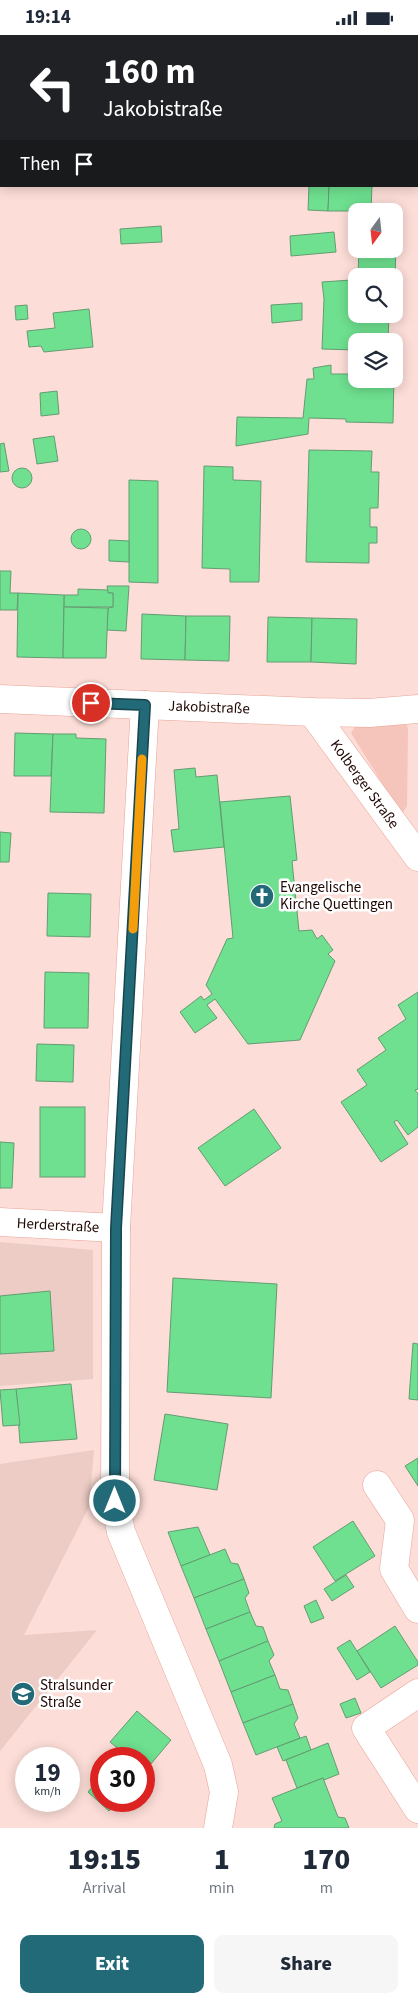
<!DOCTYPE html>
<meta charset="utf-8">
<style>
body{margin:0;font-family:"Source Sans 3",sans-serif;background:#f6f6f7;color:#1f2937;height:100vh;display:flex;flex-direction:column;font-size:19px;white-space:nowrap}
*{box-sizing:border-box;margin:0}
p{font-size:16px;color:#747a83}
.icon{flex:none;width:28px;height:28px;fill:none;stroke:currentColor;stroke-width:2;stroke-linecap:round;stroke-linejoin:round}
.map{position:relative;height:1793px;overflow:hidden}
.side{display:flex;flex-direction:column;background:#fff;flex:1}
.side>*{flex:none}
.guide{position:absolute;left:0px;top:0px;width:419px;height:152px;box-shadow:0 2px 12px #0003;background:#202124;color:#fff;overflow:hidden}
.needle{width:32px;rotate:195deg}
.fabs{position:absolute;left:348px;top:168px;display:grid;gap:10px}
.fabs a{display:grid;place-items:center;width:55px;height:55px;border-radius:10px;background:#fff;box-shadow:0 2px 12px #0003;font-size:25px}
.speed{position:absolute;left:15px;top:1712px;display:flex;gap:10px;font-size:25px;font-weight:700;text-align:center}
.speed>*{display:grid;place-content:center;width:65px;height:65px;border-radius:50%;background:#fff;box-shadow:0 2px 12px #0003;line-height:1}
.speed small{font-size:12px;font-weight:400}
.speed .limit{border:8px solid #d22;background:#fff;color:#111}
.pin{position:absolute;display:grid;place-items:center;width:42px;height:42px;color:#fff;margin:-21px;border:2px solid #fff;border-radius:50%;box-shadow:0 1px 5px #0007}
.me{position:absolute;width:55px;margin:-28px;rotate:0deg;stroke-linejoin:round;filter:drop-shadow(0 0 4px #0008)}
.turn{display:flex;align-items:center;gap:18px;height:105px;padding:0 20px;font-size:22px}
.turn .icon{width:65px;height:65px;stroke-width:2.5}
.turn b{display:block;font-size:35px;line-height:42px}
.then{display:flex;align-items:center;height:48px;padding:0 20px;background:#0003;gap:10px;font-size:19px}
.eta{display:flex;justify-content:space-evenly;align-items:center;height:85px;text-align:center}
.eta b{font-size:30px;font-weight:800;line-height:35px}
.primary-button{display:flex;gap:10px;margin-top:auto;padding:10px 20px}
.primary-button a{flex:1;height:58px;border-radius:10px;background:#226a77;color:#fff;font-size:20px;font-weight:800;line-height:58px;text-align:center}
.primary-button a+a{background:#f6f6f7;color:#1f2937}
.status{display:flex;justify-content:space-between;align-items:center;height:35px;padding:0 25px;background:#fff;direction:ltr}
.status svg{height:14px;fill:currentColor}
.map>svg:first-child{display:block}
</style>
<div class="status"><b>19:14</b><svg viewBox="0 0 49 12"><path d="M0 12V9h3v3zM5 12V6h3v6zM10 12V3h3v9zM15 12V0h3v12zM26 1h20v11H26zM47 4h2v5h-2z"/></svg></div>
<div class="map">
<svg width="418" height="1793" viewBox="0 0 418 1793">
<rect width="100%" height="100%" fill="#fcddd7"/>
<g fill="#ecccc5">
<polygon points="0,1207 93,1215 93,1344 0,1351"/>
<polygon points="94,1415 89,1472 24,1600 97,1595 0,1716 0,1429"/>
</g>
<polygon fill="#f5c4ba" points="402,689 407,690 408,695 407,771 403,777 400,777 351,698 355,692"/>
<g fill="#6ee08f" stroke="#649c72">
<polygon points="0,0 61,0 61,1 1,1 0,49"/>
<rect x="91" y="0" width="56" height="1"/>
<rect x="147" y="0" width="81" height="1"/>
<polygon points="228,0 325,0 325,1"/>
<rect x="325" y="0" width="55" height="1"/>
<polygon points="309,151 329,151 328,176 308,175"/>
<polygon points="329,151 372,151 371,176 328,176"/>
<polygon points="161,191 162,207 121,209 120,194"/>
<polygon points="334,197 336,217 291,221 290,201"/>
<polygon points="394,206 396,206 395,247 394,241 358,241 359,214 394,214"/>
<polygon points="351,245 352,275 356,274 356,279 389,279 388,306 356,306 356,315 322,314 324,264 322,247"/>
<polygon points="302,268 302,285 272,288 271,270"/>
<polygon points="27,270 28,284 16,285 15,271"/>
<polygon points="89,274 93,312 44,317 41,311 29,312 27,296 55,293 53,278"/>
<polygon points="331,330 331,339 356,339 356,344 394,344 394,341 393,388 346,387 346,384 309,383 308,399 236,411 237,382 303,383 307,344 314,344 313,333"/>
<polygon points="57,356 59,379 41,381 40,358"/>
<polygon points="54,401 58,426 37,429 33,404"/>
<polygon points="4,408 9,436 0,437 0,409"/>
<polygon points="309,415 372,416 371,437 379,437 378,473 370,473 370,492 377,492 377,508 369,508 369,528 306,527"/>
<polygon points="204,431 233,432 233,445 261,446 259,547 230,547 230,534 202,533"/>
<circle cx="22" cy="443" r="10"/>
<polygon points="129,445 158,446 158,548 129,547"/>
<circle cx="81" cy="504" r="10"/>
<polygon points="109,505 129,506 129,527 109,526"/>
<polygon points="0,536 11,536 10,558 18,558 17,575 0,575"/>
<polygon points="107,551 129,551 126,596 107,595 108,573 113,572 113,558 108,558"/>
<polygon points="78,554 108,555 108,558 113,558 113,572 64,572 64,560 78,560"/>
<polygon points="18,558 64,560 63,623 17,622"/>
<polygon points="64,572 108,573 106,623 63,623"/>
<polygon points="142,579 186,581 185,625 141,624"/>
<polygon points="186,581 230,581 229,626 185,625"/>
<polygon points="268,582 312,583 311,627 267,627"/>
<polygon points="312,583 357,584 356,629 311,627"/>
<polygon points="15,698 53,699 51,741 14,741"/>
<polygon points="53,699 76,699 76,703 106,704 104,778 50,777"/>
<polygon points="195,733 196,742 217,740 224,812 174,817 171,795 179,794 174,735"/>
<polygon points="290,761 297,825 292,826 299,896 312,895 317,904 322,900 333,915 328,919 335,926 300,1005 248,1009 215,964 207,970 217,983 195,998 180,977 201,961 204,965 212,959 206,950 227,904 233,903 220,767"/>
<polygon points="0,797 11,798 9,827 0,827"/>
<polygon points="48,858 91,859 90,902 47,901"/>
<polygon points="45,937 89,938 88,993 44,993"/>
<polygon points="418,957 418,1054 415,1055 418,1059 418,1092 408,1100 397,1085 394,1087 408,1109 381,1127 341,1067 367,1050 357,1035 386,1015 378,1003 406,984 398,970"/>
<polygon points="37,1009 74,1010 73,1047 36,1046"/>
<rect x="40" y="1072" width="45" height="70"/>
<polygon points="254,1074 281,1113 225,1151 198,1113"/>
<polygon points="0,1107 14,1108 12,1153 0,1153"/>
<polygon points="173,1243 277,1249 271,1363 167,1357"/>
<polygon points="50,1256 54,1316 0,1319 0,1261"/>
<polygon points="413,1308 418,1309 418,1365 409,1364"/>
<polygon points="70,1349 71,1349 77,1404 20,1408 16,1354"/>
<polygon points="16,1354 20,1390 3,1391 0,1355"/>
<polygon points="165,1379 228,1389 217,1455 154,1445"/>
<polygon points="418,1423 418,1451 405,1431"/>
<polygon points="353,1486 375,1521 335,1546 313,1512"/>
<polygon points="198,1492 210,1520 181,1531 168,1497"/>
<polygon points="225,1514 231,1528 238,1529 244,1544 194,1563 181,1531"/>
<polygon points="346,1540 354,1552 332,1566 324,1554"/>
<polygon points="244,1544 249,1558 245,1563 250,1577 206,1594 194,1563"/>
<polygon points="316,1565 324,1583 311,1588 304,1571"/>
<polygon points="250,1577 256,1591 263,1592 268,1606 219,1626 206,1594"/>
<polygon points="395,1591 418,1627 418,1630 381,1653 357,1616"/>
<polygon points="350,1605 370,1637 357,1645 337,1613"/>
<polygon points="268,1606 274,1620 269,1626 275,1640 231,1657 219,1626"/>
<polygon points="275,1640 280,1654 288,1655 293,1669 243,1688 231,1657"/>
<polygon points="355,1663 361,1678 346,1683 340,1669"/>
<polygon points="293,1669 298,1683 294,1689 300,1703 256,1720 243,1688"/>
<polygon points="137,1676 171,1705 145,1736 144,1724 131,1724 110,1707"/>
<polygon points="306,1701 311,1715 283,1726 277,1712"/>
<polygon points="328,1708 339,1739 324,1745 323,1743 297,1753 286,1725"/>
<polygon points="323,1743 338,1782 345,1783 349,1793 274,1793 275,1789 282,1786 272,1763"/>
<polygon points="99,1744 101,1746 101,1766 117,1766 109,1776 88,1757"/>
</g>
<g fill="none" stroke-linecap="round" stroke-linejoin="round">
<g stroke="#e9a396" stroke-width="29">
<g id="minor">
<polyline points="0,664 312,677 369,678 418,674"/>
<polyline points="145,670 116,1193 115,1466 121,1497 218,1730 224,1757 218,1793"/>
<polyline points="312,677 418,822"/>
<polyline points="0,1187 116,1193"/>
<polyline points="377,1450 400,1485 394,1534 418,1574"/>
<polyline points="418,1658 366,1693 418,1774"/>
</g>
</g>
<use href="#minor" stroke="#fff" stroke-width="28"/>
</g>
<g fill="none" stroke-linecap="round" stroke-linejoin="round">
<g stroke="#16454d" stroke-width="12">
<polyline id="route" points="91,668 145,670 116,1193 115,1466"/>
</g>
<use href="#route" stroke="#226a77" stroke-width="9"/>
<polyline stroke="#f59e0b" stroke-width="9" points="133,894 142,724"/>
</g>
<defs>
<g id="church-disc" transform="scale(1.25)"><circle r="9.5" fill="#226a77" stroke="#fff"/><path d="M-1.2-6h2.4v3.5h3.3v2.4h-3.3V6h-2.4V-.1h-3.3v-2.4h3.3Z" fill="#fff"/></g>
<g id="school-disc" transform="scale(1.25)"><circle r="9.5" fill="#226a77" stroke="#fff"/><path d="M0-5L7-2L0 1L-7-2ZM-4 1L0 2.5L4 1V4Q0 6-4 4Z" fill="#fff"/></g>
</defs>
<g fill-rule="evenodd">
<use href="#church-disc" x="262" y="861"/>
<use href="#school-disc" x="23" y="1659"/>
</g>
<g text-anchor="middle" stroke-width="5" stroke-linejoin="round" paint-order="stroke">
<g font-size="15" fill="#200805" stroke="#fff">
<text transform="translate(209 672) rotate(2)" y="5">Jakobistraße</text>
<text transform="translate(365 749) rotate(54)" y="5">Kolberger Straße</text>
<text transform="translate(58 1190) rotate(3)" y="5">Herderstraße</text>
</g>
<g font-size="15" fill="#200805" stroke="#fff" text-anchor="start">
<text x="280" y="857">Evangelische<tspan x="280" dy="17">Kirche Quettingen</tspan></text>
<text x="40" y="1655">Stralsunder<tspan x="40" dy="17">Straße</tspan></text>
</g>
</g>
</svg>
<div class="fabs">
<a><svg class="needle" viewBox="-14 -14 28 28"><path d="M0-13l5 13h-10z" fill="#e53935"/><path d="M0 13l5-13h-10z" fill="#747a83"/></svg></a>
<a><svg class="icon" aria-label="search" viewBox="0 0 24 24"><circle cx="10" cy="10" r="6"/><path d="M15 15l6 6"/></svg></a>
<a><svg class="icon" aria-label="layers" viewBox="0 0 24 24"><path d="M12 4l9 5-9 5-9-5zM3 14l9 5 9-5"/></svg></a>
</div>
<div class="speed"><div>19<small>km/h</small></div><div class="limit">30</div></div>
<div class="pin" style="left:91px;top:668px;background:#d93025"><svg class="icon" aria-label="arrive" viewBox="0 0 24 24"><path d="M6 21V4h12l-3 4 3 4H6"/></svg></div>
<svg class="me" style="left:115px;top:1466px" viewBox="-20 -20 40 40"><circle r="17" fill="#226a77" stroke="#fff" stroke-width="3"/><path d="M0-11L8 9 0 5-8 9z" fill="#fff"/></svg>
<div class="guide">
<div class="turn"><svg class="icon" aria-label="left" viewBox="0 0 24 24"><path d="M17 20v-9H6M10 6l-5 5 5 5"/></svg><div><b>160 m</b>Jakobistraße</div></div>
<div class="then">Then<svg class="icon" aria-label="arrive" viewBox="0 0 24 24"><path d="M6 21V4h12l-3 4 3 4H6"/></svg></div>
</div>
</div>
<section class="side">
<div class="eta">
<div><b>19:15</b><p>Arrival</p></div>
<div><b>1</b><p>min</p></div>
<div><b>170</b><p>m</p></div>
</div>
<div class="primary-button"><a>Exit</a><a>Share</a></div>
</section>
